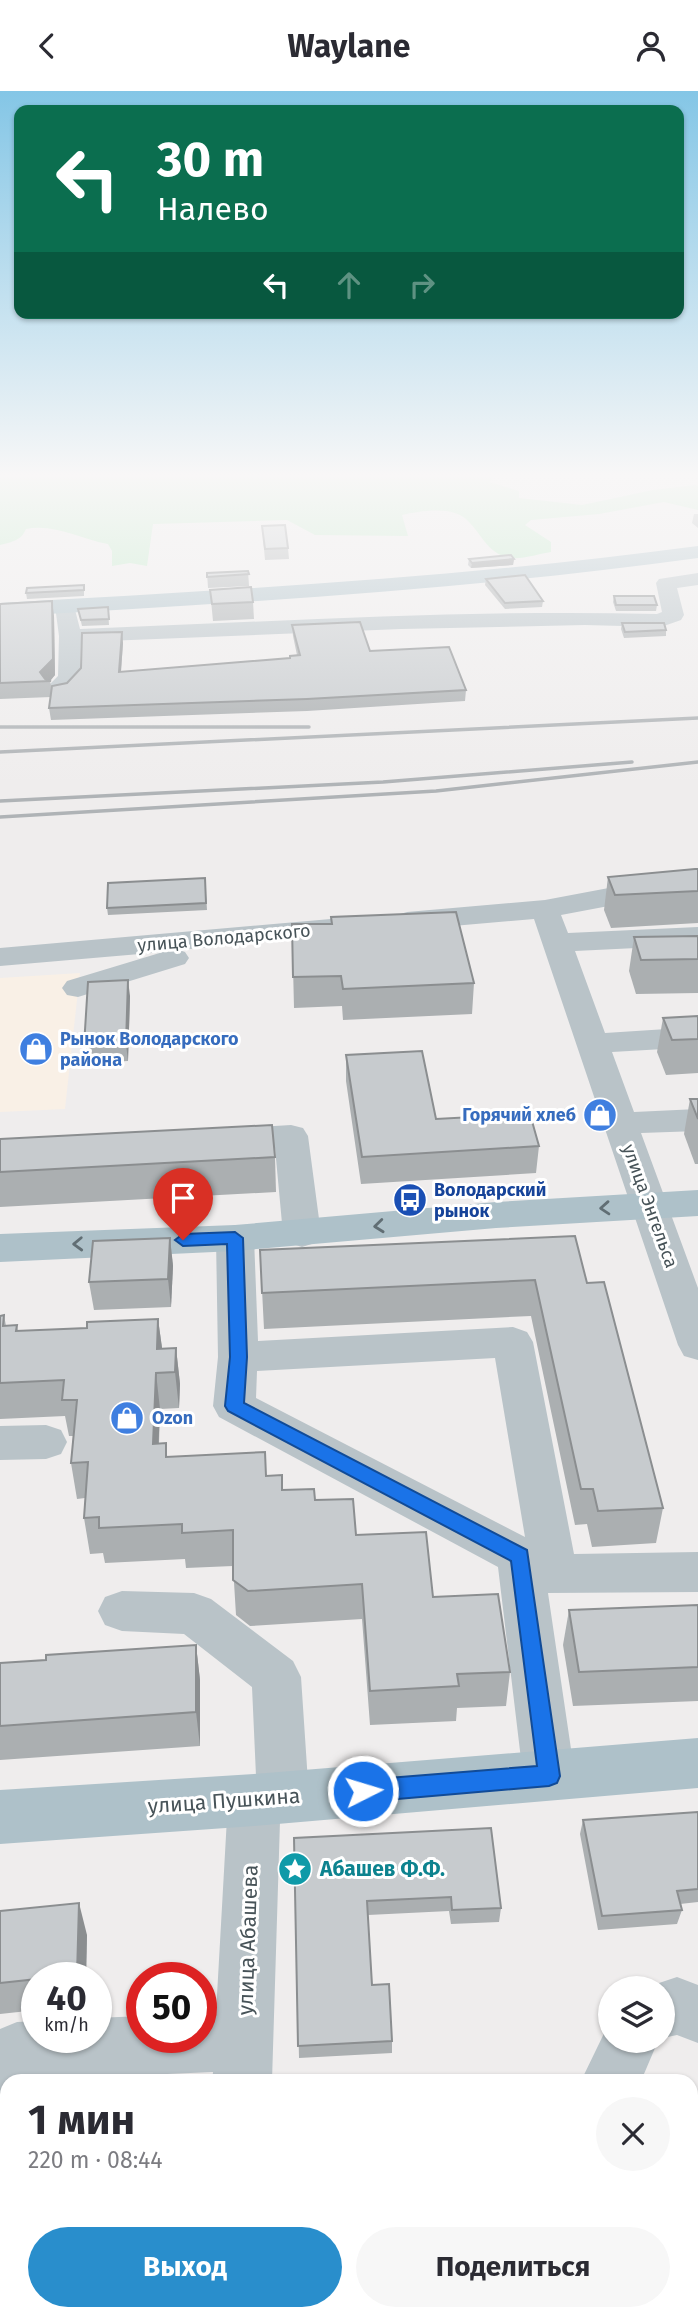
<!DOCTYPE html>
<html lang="ru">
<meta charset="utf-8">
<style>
body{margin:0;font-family:"Fira Sans",sans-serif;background:#f7f7f7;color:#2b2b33;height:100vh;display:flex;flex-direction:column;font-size:26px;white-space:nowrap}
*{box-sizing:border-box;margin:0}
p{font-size:23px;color:#7c7c81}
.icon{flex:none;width:38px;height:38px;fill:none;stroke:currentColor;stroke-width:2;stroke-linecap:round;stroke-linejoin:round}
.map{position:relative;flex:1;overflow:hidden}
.side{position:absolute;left:0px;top:1983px;width:698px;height:247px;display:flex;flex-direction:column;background:#fff;border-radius:21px 21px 0 0;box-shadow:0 2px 5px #0004}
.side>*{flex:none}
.banner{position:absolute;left:14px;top:14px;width:670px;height:214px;border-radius:14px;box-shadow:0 2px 5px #0004;background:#0b6e4f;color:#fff;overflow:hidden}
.fabs{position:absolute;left:598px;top:1885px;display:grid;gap:14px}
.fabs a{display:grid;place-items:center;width:77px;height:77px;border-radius:50%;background:#fff;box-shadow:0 2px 5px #0004;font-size:35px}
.speed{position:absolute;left:21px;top:1871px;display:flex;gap:14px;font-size:35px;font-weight:700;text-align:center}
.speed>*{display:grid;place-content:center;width:91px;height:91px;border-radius:50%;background:#fff;box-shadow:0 2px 5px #0004;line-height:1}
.speed small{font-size:18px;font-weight:400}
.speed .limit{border:10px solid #d22;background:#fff;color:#111}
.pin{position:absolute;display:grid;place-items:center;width:60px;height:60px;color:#fff;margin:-72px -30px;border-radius:50% 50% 50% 0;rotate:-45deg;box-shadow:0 0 7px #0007}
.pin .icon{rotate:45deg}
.me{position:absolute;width:77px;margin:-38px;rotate:85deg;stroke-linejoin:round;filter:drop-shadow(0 0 5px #0008)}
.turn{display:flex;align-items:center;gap:24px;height:147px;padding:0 28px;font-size:32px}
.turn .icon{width:91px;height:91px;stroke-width:2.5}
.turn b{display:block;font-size:49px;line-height:60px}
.lanes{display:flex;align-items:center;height:66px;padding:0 28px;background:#0003;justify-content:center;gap:35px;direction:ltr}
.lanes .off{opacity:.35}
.round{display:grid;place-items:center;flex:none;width:74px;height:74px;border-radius:37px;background:#f7f7f7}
.summary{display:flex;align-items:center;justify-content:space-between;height:119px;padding:0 28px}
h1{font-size:42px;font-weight:700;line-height:52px}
.button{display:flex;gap:14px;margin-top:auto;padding:14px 28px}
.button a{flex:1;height:80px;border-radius:42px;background:#298ecc;color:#fff;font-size:28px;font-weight:700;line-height:80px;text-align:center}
.button a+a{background:#f7f7f7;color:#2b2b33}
header{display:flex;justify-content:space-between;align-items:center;height:91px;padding:0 28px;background:#fff;font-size:32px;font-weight:700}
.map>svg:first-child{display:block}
</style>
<header><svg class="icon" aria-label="back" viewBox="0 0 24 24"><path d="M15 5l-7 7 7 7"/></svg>Waylane<svg class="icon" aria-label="person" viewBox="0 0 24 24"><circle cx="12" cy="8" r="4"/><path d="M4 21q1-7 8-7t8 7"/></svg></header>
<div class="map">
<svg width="698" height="2229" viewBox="0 0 698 2229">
<rect width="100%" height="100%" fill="#efeded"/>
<polygon fill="#f9f0e6" points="80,882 65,1018 0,1021 0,887"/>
<path fill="#beeac7" d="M0 386H494L489 391 519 400V407L582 414 653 399 695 394 698 395V419L664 411 599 423 531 429 525 434 551 451V461C537 463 516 471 503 465 487 459 480 442 469 431 455 414 421 420 402 424L408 445 315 444 287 429 153 433 147 475 130 472 112 475V460L108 453C81 448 53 432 26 438 21 450 11 451 0 454Z"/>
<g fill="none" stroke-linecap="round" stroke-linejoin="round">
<g fill="#b9c3c8" fill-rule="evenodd">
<path d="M698 482V494L677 497 684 524 681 529 661 536 585 534 401 538 81 551 80 587C72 599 63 607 49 603L45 598 58 585 59 545 55 515 59 511H73L80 538C272 531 465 518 657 523L662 521 656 492 659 488Z"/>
<polygon points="698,789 698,807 614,814 561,824 568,842 698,836 698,854 575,860 605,942 698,936 698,956 612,961 634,1021 698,1018 698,1040 641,1042 698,1197 698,1269 684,1265 678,1254 534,828 407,839 397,836 392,830 397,824 407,821 545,809 614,796"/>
<polygon points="342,827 352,830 357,836 352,842 179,859 185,861 189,867 185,873 78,906 67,904 62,897 67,890 163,861 0,875 0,857"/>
<polygon points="291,1034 303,1037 308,1045 321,1143 315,1152 302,1156 289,1152 283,1143 275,1057 223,1060 211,1057 205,1049 211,1041 223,1038"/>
<path d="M235 1134 248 1138 254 1147 258 1250 513 1236 527 1241 533 1251 574 1463 698 1461V1501L548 1502 575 1685 567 1702 549 1709 531 1702 523 1685 498 1476 219 1326 213 1315 218 1266 216 1147 222 1138ZM495 1267 525 1446 256 1307 257 1280Z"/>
<polygon points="46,1334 61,1339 67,1351 61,1363 46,1368 0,1369 0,1335"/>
<polygon points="122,1500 194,1502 211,1508 293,1570 301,1586 309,1706 301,1724 283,1731 280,1730 272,1990 212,1990 213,1981 7,1990 7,2112 0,2115 0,1938 17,1931 37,1930 37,1946 96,1946 96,1927 142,1925 142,1946 201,1946 201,1923 216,1922 228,1709 235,1691 256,1685 252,1596 184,1543 122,1540 105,1534 98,1520 105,1506"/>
<polygon points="677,1886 698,1894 698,1952 677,1944 663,1947 663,1897 644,1897"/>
<polygon points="611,1928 611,1950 658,1950 641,1990 581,1990"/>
<rect x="199" y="2222" width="66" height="7"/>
<polygon points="497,2222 563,2222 561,2229 495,2229"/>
</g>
<g fill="#aec1c9" fill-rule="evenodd">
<path d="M698 455V467C465 499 235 512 0 526V512C234 499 466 486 698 455Z"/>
<polygon points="698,1099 698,1125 496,1137 235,1160 0,1171 0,1143 235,1134 496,1111"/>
<polygon points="698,1647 698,1697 254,1735 0,1753 0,1699 254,1683"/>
</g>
<g stroke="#afb3b6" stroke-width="3.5">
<polyline points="0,636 309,636"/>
<polyline points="0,661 698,627"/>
<polyline points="0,710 383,691 632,671"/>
<polyline points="0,726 436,700 698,671"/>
</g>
</g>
<g fill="#abafb1">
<polygon points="694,423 698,423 698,437 692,432"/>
<polygon points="262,435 288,457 289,468 265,469"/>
<polygon points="469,468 514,468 513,474 471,477 468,474"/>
<polygon points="248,480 249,495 208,497 207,482"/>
<polygon points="486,488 543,510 542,516 505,518 485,494"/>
<polygon points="84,494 84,505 27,508 26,502"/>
<polygon points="210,499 253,511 254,528 213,530"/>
<polygon points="614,505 657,514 656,520 616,520 613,511"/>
<polygon points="0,513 54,525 55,584 50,590 52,599 67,592 123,552 121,581 290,567 297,564 293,545 292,534 370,560 466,599 465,610 307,620 51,629 49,617 51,606 0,608"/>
<polygon points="108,516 109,534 82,535 78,518"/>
<polygon points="622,532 666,539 666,545 624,547 621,538"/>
<polygon points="698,778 698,832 611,837 604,819 608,786"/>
<polygon points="205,787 207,819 108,824 107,817"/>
<polygon points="331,826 474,892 472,923 343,929 342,915 294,917 292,833 331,833"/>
<polygon points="698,845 698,902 636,903 629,880 634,846"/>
<polygon points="130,905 128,970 86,972 84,955"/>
<polygon points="698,925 698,982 666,984 657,961 663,927"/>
<polygon points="346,964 436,1028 539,1055 536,1082 361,1093 346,990"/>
<polygon points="690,1008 698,1008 698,1073 695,1073 684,1043"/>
<polygon points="0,1048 275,1066 276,1101 0,1116"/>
<polygon points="170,1147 173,1175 171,1216 94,1219 89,1191"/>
<polygon points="260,1159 587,1192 663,1417 656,1452 592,1456 587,1433 575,1434 531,1225 264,1238"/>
<polygon points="4,1224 6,1235 17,1234 18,1240 87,1237 158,1228 162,1257 176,1257 180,1293 179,1317 160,1318 159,1353 168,1366 266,1385 282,1399 315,1409 356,1444 433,1506 510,1581 506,1615 457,1617 456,1630 370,1634 362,1528 250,1535 236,1524 233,1475 186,1477 185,1468 105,1472 103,1462 90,1463 84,1427 85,1407 77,1408 71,1372 73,1345 69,1345 65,1325 0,1328 0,1225"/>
<polygon points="698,1514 698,1610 573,1615 563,1554 569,1519"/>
<polygon points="196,1554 200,1589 200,1655 0,1669 0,1572 46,1569"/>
<polygon points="698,1721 698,1811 680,1813 682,1819 677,1833 598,1839 580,1743 583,1729"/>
<polygon points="294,1747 501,1817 499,1831 451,1833 449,1820 368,1824 372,1894 392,1950 392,1962 299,1967"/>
<polygon points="0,1820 87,1844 86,1886 37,1886 37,1919 0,1923"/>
</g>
<g fill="#8b8e90">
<polygon points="514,468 513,474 471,477 472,472"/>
<polygon points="52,510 54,525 55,584 50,590 41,590 40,581"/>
<polygon points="122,541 123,552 120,592 119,581"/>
<polygon points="128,889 130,905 128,970 126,953"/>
<polygon points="170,1147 173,1175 171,1216 168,1188"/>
<polygon points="158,1228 163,1264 157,1258"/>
<polygon points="176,1257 180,1293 179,1317 175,1281"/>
<polygon points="156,1282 160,1318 157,1389 153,1353"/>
<polygon points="196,1554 200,1589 200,1655 196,1621"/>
<polygon points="79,1812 87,1844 86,1886 77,1886 77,1884"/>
<polygon points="100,2222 111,2222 110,2229 99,2229"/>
</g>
<g fill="#c7cbce" stroke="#8b8e90" stroke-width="2">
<polygon points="285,434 288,457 265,458 262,435"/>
<polygon points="511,464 514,468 472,472 469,468"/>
<polygon points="248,480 249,483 207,486 207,482"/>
<polygon points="525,484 543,510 505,512 486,488"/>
<polygon points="84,494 84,499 26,502 27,497"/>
<polygon points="251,496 253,511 212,513 210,499"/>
<polygon points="614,505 654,505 657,514 616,514"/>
<polygon points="52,510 53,568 40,581 45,588 51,590 0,592 0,513"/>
<polygon points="108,516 109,528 81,529 78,518"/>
<polygon points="360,531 370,560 449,556 466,599 307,608 49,617 52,595 67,592 81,577 82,542 122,541 119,581 290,567 290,565 300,564 292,534"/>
<polygon points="622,532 664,532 666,539 625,541"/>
<polygon points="695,778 698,778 698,800 615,804 608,786"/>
<polygon points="205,787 206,812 107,817 108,792"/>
<polygon points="456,821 474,892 343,898 341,885 293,886 292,833 332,833 331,826"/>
<polygon points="698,845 698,868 641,869 634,846"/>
<polygon points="128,889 126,953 84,955 88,891"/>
<polygon points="698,925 698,948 672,949 663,927"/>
<polygon points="422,960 436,1028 530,1023 539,1055 362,1066 346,964"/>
<polygon points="690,1008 698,1008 698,1028"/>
<polygon points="272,1034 275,1066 0,1081 0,1048"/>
<polygon points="575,1145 587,1192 604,1191 663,1417 598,1420 593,1398 581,1398 535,1189 262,1202 260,1159"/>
<polygon points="170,1147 168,1188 89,1191 93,1150"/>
<polygon points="4,1224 3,1235 17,1234 16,1240 87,1237 87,1231 158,1228 157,1258 176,1257 175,1281 156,1282 153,1353 166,1352 166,1366 265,1361 266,1385 282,1384 282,1399 314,1398 315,1409 353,1408 356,1444 426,1441 433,1506 498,1503 510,1581 457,1583 459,1595 370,1600 362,1493 248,1500 233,1489 233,1439 182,1442 182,1433 99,1437 99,1426 84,1427 88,1371 71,1372 77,1309 62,1309 64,1289 0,1292 0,1225"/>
<polygon points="698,1514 698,1576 579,1581 569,1519"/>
<polygon points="196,1554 196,1621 0,1635 0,1572 46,1569 46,1564"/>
<polygon points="698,1721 698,1798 677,1800 682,1819 602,1825 583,1729"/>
<polygon points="491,1737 501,1817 452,1819 451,1806 367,1810 372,1894 389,1893 392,1950 298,1955 294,1747"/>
<polygon points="79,1812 77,1884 52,1886 37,1886 37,1888 0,1892 0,1820"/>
<polygon points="120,1988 120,1990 42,1990 42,1989"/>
<polygon points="13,2222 100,2222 99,2229 13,2229"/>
<rect x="295" y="2222" width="86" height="7"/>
</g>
<defs><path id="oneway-chevron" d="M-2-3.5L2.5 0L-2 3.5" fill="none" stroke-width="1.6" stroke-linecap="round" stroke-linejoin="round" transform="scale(1.75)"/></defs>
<g stroke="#616e74">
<use href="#oneway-chevron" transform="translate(605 1117) rotate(176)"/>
<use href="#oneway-chevron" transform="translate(379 1135) rotate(174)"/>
<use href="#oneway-chevron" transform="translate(78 1153) rotate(178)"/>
</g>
<linearGradient id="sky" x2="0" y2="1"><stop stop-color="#84c6e6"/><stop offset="0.55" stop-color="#f8f7f7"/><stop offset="1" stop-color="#f8f7f7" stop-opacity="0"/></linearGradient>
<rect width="698" height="698" fill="url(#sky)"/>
<polygon fill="#1a73e8" stroke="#114b97" stroke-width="2" points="235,1141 243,1147 247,1266 244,1312 527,1459 560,1685 557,1692 549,1695 363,1711 355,1708 352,1700 355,1692 363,1689 537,1675 511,1470 228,1320 225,1315 230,1266 227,1153 183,1155 175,1149 183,1143"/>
<defs>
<g id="shop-disc" transform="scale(1.75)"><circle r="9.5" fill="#3f7fe0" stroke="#fff"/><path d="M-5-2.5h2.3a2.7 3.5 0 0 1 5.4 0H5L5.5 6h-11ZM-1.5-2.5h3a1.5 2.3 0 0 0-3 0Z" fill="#fff"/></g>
<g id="bus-disc" transform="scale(1.75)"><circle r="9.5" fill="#1a4fb4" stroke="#fff"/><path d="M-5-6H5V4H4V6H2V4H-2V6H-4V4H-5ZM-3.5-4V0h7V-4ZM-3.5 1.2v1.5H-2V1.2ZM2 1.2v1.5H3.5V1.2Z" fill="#fff"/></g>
<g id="sight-disc" transform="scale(1.75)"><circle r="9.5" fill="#0f9aa8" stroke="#fff"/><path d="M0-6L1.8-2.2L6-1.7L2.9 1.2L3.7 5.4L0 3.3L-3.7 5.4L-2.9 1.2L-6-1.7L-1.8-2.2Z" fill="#fff"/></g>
</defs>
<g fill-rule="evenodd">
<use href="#shop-disc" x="36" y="958"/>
<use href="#shop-disc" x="600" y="1024"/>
<use href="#bus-disc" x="410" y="1109"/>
<use href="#shop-disc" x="127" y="1327"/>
<use href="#sight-disc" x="295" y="1778"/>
</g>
<g text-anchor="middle" stroke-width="6" stroke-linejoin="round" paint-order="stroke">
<g font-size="18" fill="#475358" stroke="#fff">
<text transform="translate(224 847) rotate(-5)" y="6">улица Володарского</text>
<text transform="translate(650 1115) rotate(70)" y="6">улица Энгельса</text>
</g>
<g font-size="18" font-weight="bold" fill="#366cbe" stroke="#fff" text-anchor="start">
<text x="60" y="954">Рынок Володарского<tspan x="60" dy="21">района</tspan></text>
<text x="576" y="1030" text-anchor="end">Горячий хлеб</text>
<text x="152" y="1333">Ozon</text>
</g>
<g font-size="18" font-weight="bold" fill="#164399" stroke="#fff" text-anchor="start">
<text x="434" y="1105">Володарский<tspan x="434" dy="21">рынок</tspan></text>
</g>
<g font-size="21" fill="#475358" stroke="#fff">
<text transform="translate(224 1710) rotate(-4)" y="7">улица Пушкина</text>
<text transform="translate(248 1849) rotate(-88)" y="7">улица Абашева</text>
</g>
<g font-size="21" font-weight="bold" fill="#0d838f" stroke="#fff" text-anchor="start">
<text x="320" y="1785">Абашев Ф.Ф.</text>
</g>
</g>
</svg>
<div class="fabs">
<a><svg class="icon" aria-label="layers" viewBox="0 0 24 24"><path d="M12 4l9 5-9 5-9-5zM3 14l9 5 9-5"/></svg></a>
</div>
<div class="speed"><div>40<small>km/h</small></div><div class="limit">50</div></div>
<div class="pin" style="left:183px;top:1149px;background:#d93025"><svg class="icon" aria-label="arrive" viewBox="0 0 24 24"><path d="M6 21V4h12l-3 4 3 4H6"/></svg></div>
<svg class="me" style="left:363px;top:1700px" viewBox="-20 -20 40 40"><circle r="17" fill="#1a73e8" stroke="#fff" stroke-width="3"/><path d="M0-11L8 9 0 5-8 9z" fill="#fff"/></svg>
<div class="banner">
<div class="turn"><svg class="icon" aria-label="left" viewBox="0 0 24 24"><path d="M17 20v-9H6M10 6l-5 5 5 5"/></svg><div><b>30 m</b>Налево</div></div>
<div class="lanes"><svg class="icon" aria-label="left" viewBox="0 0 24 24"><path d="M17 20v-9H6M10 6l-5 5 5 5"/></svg><svg class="icon off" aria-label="ahead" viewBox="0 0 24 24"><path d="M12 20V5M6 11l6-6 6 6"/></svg><svg class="icon off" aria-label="right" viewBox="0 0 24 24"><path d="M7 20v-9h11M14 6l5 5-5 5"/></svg></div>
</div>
<section class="side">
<div class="summary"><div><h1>1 мин</h1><p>220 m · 08:44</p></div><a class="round"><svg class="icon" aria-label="close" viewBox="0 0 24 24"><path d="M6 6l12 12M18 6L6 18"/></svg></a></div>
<div class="button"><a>Выход</a><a>Поделиться</a></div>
</section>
</div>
